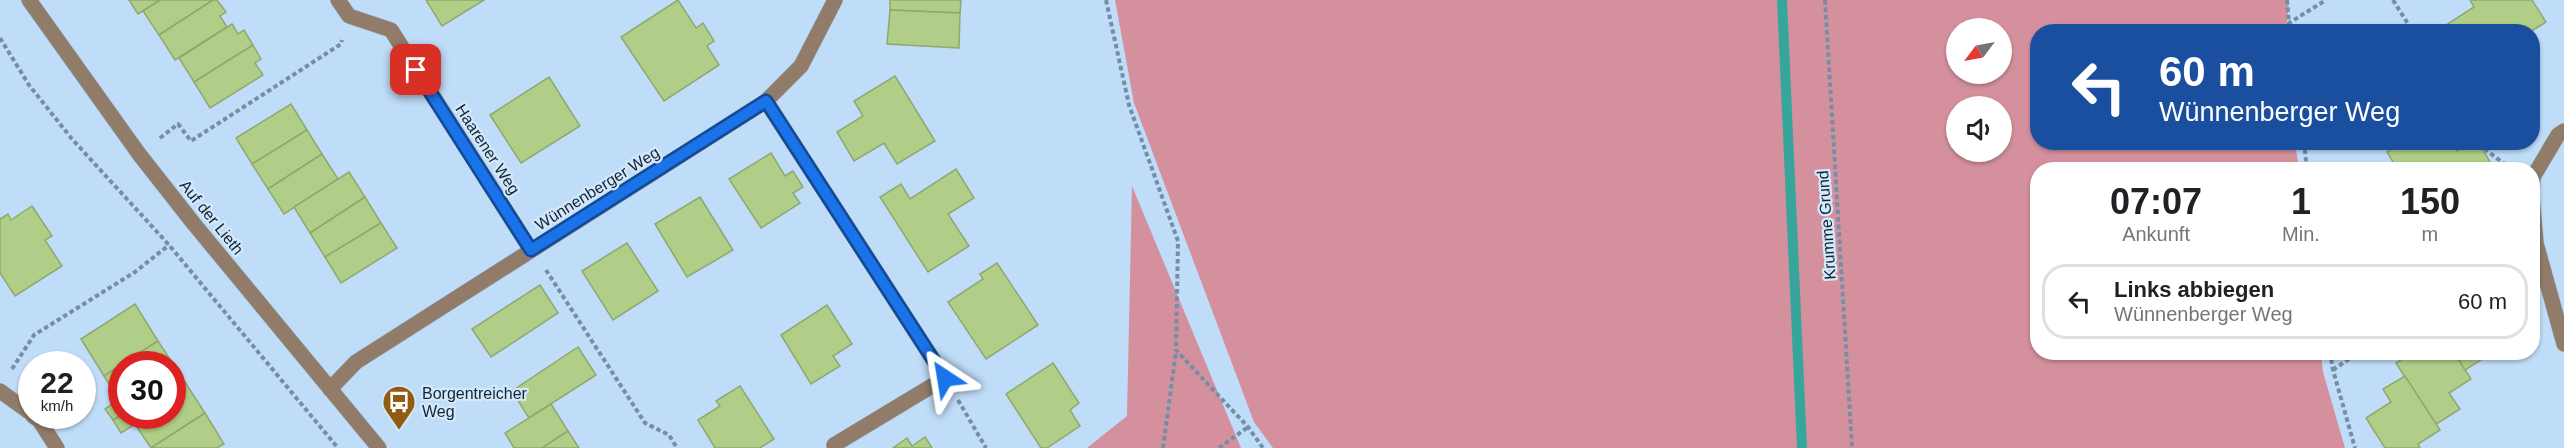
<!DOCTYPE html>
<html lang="de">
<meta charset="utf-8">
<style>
body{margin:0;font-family:Helvetica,sans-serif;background:#f6f6f6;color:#202124;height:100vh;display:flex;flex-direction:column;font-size:22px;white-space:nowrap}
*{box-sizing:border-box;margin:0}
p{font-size:20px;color:#757577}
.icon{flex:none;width:33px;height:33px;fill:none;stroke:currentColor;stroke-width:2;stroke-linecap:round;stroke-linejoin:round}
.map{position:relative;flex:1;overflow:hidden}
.sheet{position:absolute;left:2030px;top:162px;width:510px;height:198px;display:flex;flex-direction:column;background:#fff;border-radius:24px;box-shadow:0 2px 4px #0004}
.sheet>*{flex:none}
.hud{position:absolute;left:2030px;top:24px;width:510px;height:126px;border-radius:24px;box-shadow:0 2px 4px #0004;background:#1a4fa0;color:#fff;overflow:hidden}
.needle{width:39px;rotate:238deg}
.controls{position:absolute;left:1946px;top:18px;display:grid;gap:12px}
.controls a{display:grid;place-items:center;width:66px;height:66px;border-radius:50%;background:#fff;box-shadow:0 2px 4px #0004;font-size:30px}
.speed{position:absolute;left:18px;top:351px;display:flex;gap:12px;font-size:30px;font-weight:700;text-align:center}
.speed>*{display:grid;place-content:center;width:78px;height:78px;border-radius:50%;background:#fff;box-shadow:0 2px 4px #0004;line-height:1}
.speed small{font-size:15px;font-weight:400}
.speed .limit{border:9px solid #d22;background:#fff;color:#111}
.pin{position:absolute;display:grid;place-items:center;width:51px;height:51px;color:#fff;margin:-26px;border-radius:12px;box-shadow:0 3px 9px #0006}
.me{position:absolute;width:66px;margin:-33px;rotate:327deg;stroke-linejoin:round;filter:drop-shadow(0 0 4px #0008)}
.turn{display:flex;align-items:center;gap:21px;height:126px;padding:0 30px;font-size:27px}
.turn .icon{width:78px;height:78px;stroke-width:2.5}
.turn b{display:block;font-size:42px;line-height:51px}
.eta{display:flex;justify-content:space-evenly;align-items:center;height:102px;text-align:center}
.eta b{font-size:36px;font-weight:700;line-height:42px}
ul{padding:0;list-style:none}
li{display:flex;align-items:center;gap:18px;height:75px;margin:0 12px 9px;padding:0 18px;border:3px solid #e0e0e0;border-radius:24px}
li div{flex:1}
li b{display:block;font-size:22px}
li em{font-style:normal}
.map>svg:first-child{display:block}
</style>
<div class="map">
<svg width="2564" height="448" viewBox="0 0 2564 448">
<rect width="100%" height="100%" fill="#bfdcf8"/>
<g fill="#d4919d" fill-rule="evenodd">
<path d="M1115 0H2289L2286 31 2037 32V142L2295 143 2299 169 2037 170V352L2321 353 2323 372 2345 448H1273L1254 422 1134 103ZM2001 28V74H1956V28ZM2001 106V152H1956V106Z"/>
<polygon points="1132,186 1241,448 1087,448 1127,416"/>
</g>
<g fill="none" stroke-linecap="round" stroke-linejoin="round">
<polyline stroke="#38a59c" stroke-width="10" points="1782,0 1802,448"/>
</g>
<g fill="#b0ce88" stroke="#90a86f" stroke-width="1.5">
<polygon points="129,0 160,0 138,14"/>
<polygon points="160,0 213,0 159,35 143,11"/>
<polygon points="213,0 217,0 226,12 220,16 227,27 175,60 159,35"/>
<polygon points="426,0 484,0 442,26"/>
<polygon points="678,0 696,28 703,23 714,41 707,46 719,65 664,101 621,37"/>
<polygon points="890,0 961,0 960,13 890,10"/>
<polygon points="2470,0 2532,0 2546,22 2530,32 2450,32 2446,25 2474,7"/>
<polygon points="890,10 960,13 959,48 887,44"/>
<polygon points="232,24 238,34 244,30 253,45 194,82 179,58"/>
<polygon points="253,45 261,59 255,63 263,75 210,108 194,82"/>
<polygon points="895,76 935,141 897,164 884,143 854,161 837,132 863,116 854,101"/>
<polygon points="549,77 580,126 521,163 490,115"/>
<polygon points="291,104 307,130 252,164 236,138"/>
<polygon points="307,130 322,154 268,189 252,164"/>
<polygon points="2390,142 2452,142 2457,151 2471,142 2478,142 2495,170 2398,170 2387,152 2394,148"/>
<polygon points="771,153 785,176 793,171 803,187 793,193 800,203 761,228 729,179"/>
<polygon points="322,154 338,179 284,214 268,189"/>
<polygon points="956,169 974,198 948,214 969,246 928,272 880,197 901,184 910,199"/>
<polygon points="349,172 365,197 310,233 294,207"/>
<polygon points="365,197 381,223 325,257 310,233"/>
<polygon points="700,197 733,250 687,277 655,224"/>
<polygon points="32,206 52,236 45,240 62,266 15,296 0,273 0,219 8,214 11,220"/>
<polygon points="381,223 397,248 341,283 325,257"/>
<polygon points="627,243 658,291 613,320 582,271"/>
<polygon points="997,263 1038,325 986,359 948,302 983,279 980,274"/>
<polygon points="540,285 558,313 491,357 472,329"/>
<polygon points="135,304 158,341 104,376 81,339"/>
<polygon points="827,305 852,344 833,356 840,366 811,384 781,335"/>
<polygon points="158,341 181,376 172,382 172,364 122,364"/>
<polygon points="578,347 596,375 529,418 512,391"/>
<polygon points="2413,352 2454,352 2471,379 2449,393 2460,409 2435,425 2396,363"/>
<polygon points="2454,352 2480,352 2484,358 2465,370"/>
<polygon points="1053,363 1079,403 1070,410 1080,426 1047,448 1041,448 1006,394"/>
<polygon points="122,365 122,415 113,420 105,409 119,400 104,376"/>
<polygon points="181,376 205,413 151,448 135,424 121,433 113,420 122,415 172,416 172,382"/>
<polygon points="2405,376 2440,430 2418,444 2420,448 2385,448 2366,418 2391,402 2383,389"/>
<polygon points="740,386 774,439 760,448 715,448 698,420 720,406 716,401"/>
<polygon points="551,404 568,431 542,448 514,448 505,433"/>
<polygon points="205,413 224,444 217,448 151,448"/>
<polygon points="568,431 579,448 542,448"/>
<polygon points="925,437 932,448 893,448 907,438 912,446"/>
</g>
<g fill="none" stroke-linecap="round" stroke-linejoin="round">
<g stroke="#9cb7d1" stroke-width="16">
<g id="minor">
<polyline points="29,0 139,154 194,224 379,448"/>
<polyline points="338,0 349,16 391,30 531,250"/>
<polyline points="766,101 945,378 834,445"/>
<polyline points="2532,191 2533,177 2558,135 2564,131"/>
<polyline points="2532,197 2536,243 2564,344"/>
<polyline points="330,389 356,362 766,101 801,66 835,0"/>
<polyline points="0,391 32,414"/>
<polyline points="33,416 39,420 57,448"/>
</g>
</g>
<g stroke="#758ea5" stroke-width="4" stroke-dasharray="4.5 3" stroke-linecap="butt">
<polyline points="1106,0 1129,105 1178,241 1176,350 1248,427 1263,448"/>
<polyline points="1825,0 1852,448"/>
<polyline points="2287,0 2289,23"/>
<polyline points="2393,0 2413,32"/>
<polyline points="2290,32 2289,23 2326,0"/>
<polyline points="0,38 29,85 72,139 169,245 338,448"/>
<polyline points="160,138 178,124 191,141 341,44 342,40"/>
<polyline points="2304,142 2307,170"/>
<polyline points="2481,142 2487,151 2509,167"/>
<polyline points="546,270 645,423 669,435 677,448"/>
<polyline points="2330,352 2333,370 2355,448"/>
<polyline points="12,369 34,335 135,272 169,245"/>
<polyline points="2333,370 2359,352"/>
<polyline points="958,400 986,448"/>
<polyline points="1163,448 1176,351"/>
<polyline points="1219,448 1248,427"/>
</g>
<use href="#minor" stroke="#907c69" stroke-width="15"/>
</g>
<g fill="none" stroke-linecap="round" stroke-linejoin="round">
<g stroke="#114b97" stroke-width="15">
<polyline id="route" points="416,70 531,250 766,101 945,378"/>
</g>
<use href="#route" stroke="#1a73e8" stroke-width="10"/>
</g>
<defs>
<g id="bus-pin" transform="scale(1.725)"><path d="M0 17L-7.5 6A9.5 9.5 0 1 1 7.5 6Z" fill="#915b11" stroke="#d4e8fb"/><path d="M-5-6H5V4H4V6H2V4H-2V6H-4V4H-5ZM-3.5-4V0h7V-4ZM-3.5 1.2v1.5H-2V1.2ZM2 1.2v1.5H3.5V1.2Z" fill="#fff"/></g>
</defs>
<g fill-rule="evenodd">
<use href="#bus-pin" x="399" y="402"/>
</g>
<g text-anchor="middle" stroke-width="4.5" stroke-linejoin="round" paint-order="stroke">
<g font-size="16" fill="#122536" stroke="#d4e8fb">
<text transform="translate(488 149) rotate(57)" y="6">Haarener Weg</text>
<text transform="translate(597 188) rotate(-32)" y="6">Wünnenberger Weg</text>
<text transform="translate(212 217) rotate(51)" y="6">Auf der Lieth</text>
<text transform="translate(1826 225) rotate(-94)" y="6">Krumme Grund</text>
</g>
<g font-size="16" fill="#122536" stroke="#d4e8fb" text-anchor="start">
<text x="422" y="399">Borgentreicher<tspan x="422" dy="18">Weg</tspan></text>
</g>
</g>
</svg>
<div class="controls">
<a><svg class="needle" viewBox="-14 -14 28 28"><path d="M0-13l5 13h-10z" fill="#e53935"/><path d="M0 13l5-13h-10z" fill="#757577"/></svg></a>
<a><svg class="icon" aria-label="sound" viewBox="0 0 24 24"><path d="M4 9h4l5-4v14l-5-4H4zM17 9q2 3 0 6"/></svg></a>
</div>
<div class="speed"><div>22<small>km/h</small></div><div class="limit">30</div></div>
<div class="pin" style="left:416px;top:70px;background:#d93025"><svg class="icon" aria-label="arrive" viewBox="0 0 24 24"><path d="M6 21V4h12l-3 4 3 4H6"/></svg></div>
<svg class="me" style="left:945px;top:378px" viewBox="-20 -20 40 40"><path d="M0-17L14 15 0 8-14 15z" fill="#1a73e8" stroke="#fff" stroke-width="4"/></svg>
<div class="hud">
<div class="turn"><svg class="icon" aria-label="left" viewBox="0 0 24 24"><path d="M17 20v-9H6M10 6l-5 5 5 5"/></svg><div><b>60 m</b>Wünnenberger Weg</div></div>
</div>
<section class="sheet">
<div class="eta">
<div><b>07:07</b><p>Ankunft</p></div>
<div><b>1</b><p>Min.</p></div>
<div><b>150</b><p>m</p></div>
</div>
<ul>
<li><svg class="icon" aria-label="left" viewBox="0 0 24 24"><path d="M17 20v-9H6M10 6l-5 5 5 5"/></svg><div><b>Links abbiegen</b><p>Wünnenberger Weg</p></div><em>60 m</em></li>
</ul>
</section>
</div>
